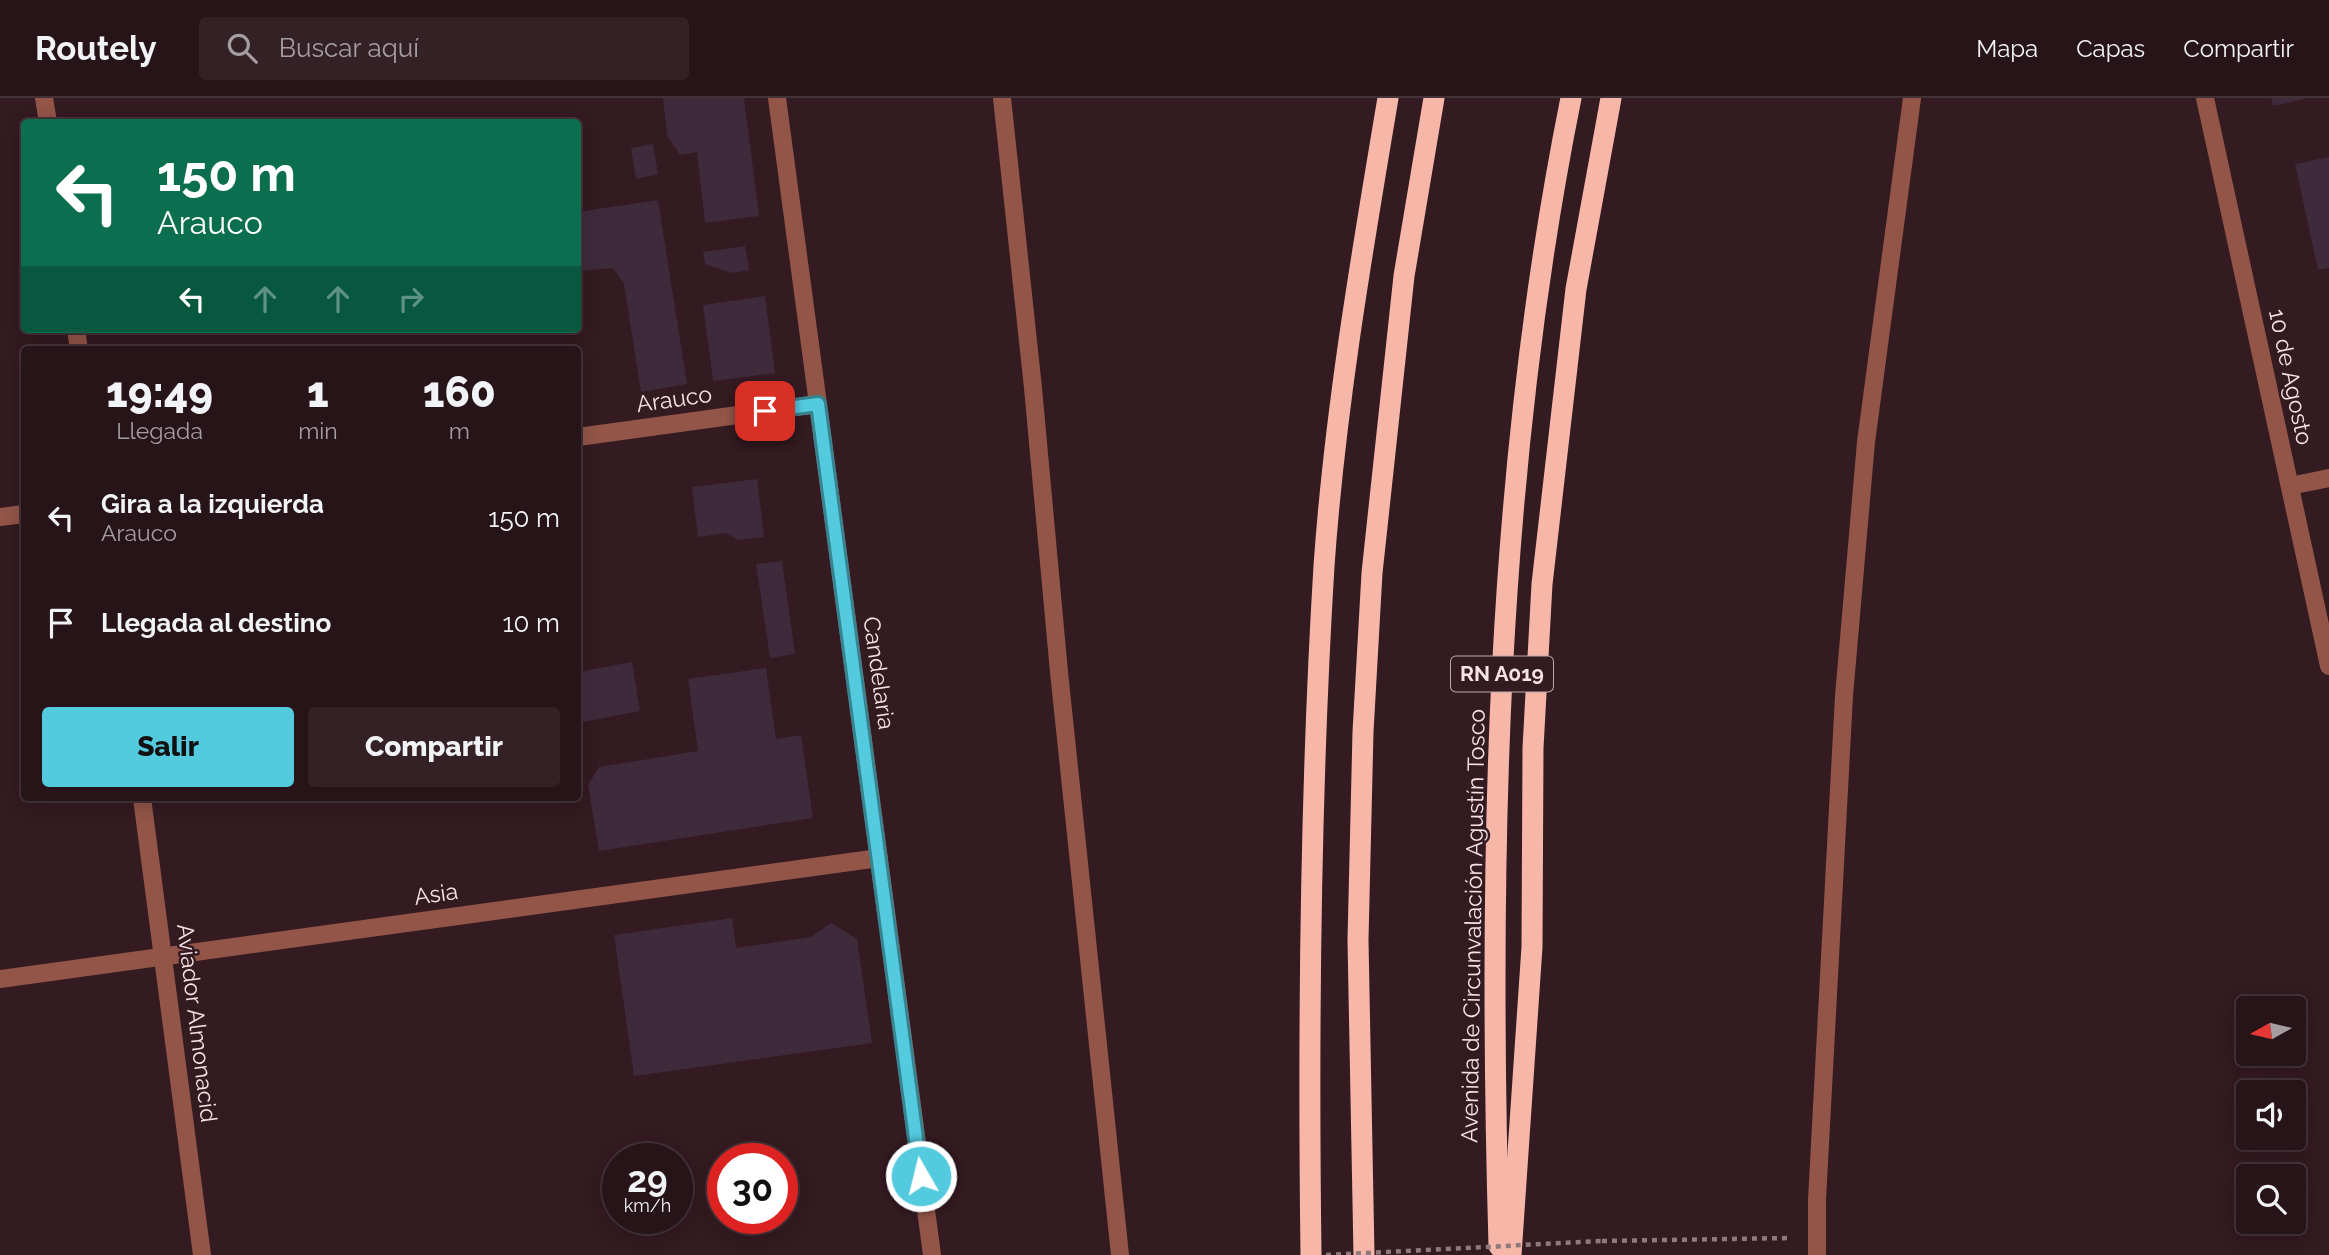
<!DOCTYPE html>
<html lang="es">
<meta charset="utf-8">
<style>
body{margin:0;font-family:Raleway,sans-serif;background:#332126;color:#f1f3f6;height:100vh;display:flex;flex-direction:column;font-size:26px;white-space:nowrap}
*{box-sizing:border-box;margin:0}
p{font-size:23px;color:#a49ea2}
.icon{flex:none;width:38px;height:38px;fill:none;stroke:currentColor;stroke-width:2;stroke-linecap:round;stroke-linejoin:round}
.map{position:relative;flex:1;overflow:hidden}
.drawer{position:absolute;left:21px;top:248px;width:560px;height:455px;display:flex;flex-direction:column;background:#271419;border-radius:7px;box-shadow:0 4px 18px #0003,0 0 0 2px #433338}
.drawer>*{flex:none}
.banner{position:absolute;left:21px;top:21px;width:560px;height:214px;border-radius:7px;box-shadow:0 4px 18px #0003,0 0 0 2px #433338;background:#0b6e4f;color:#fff;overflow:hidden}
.needle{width:46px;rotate:262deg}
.tools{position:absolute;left:2236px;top:898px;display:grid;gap:14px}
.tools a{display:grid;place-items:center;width:70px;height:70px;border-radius:7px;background:#271419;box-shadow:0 4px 18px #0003,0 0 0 2px #433338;font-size:35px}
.speed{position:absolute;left:602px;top:1045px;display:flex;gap:14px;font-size:35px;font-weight:700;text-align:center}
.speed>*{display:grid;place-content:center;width:91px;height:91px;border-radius:50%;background:#271419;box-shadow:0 4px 18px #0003,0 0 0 2px #433338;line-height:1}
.speed small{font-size:18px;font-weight:400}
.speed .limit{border:10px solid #d22;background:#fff;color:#111}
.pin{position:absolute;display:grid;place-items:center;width:60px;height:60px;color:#fff;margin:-30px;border-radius:14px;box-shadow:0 4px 10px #0006}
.me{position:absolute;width:77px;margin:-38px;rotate:352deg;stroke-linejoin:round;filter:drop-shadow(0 0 5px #0008)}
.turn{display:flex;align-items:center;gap:24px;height:147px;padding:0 21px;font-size:32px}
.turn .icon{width:91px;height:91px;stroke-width:2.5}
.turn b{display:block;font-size:49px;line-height:60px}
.lanes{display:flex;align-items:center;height:66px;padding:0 21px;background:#0003;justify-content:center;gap:35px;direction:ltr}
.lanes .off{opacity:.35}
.eta{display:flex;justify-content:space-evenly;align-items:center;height:119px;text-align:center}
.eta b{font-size:42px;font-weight:800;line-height:49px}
.primary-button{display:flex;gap:14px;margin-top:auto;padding:14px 21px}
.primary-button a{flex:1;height:80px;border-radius:7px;background:#54cade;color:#111;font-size:28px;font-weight:800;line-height:80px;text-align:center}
.primary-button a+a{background:#332126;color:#f1f3f6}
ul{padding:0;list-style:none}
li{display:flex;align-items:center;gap:21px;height:105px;padding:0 21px}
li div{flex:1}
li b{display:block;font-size:26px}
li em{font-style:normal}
header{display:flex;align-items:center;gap:42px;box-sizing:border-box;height:98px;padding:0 35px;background:#271419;border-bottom:2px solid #433338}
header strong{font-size:33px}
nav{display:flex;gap:38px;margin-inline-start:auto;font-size:24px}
.search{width:490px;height:63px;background:#332126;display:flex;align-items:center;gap:18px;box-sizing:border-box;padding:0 24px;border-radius:7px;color:#a49ea2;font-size:26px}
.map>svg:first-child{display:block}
</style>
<header>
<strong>Routely</strong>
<div class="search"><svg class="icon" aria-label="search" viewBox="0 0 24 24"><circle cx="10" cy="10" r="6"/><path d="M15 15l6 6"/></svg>Buscar aquí</div>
<nav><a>Mapa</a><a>Capas</a><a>Compartir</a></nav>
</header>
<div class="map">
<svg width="2329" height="1157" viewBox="0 0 2329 1157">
<rect width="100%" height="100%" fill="#341a21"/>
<g fill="#3f2a3c">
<polygon points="663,0 744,0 759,118 705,125 697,54 680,57 667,37"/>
<polygon points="2271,0 2304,0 2304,1 2273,8"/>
<polygon points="653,46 658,76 636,81 631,50"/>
<polygon points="2329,59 2329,170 2318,172 2295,66"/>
<polygon points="658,102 687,286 641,294 624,186 613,170 580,173 578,169 578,114"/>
<polygon points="745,148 749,172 732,175 705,166 703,154"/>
<polygon points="765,198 775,275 713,283 703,207"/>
<polygon points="757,381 764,439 738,442 726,435 698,439 692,389"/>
<polygon points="782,463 795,556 770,560 756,466"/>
<polygon points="632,564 640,613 578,625 578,574"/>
<polygon points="766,570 776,641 801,637 813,720 599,753 588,687 599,669 698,653 688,581"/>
<polygon points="732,820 736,850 811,839 831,825 857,841 872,945 634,978 614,837"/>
</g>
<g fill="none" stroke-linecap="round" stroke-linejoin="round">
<polyline stroke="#8f787e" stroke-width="4.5" stroke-dasharray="5 5" stroke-linecap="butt" points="1602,1143 1790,1140"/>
<g stroke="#925548" stroke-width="18">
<polyline points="44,0 48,24"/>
<polyline points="777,0 932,1157"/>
<polyline points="1002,0 1033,290 1059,574 1120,1157"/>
<polyline points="2205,0 2329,568"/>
<polyline points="76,231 79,252"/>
<polyline points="578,339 818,306"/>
<polyline points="2290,388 2329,380"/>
<polyline points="0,419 24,416"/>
<polyline points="142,700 202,1157"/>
<polyline points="0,881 879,760"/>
<polyline points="1817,1157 1817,1102 1844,598 1866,344 1912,0"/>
</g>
<g stroke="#f6b7a9" stroke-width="21">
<path d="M1499 1148C1488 765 1495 377 1571 0"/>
<path d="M1311 1157C1308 928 1310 697 1324 468 1335 311 1362 155 1388 0"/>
<polyline points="1364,1157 1358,842 1363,634 1372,475 1404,178 1434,0"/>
<polyline points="1511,1157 1532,849 1533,650 1542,486 1576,191 1611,0"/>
</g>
<polyline stroke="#8f787e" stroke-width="4.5" stroke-dasharray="5 5" stroke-linecap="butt" points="1326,1157 1602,1143"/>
</g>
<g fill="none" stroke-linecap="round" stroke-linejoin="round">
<g stroke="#378390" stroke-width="18">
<polyline id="route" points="765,313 818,306 921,1078"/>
</g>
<use href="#route" stroke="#54cade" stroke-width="12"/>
</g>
<g text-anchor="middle" stroke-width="5" stroke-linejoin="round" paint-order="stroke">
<rect fill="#341a21" stroke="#bca7ac" stroke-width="2" x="1451" y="558.5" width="102" height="35" rx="5"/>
<g font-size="21" font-weight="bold" fill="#f6e3e7">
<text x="1502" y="583">RN A019</text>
</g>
<g font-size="23" fill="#f6e3e7" stroke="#341a21">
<text transform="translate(2291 279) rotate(78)" y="8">10 de Agosto</text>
<text transform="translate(674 301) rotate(-8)" y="8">Arauco</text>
<text transform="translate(879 575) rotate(82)" y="8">Candelaria</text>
<text transform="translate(436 796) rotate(-8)" y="8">Asia</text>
<text transform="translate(1473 828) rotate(-89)" y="8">Avenida de Circunvalación Agustín Tosco</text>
<text transform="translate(197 925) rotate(83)" y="8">Aviador Almonacid</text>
</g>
</g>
</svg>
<div class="tools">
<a><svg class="needle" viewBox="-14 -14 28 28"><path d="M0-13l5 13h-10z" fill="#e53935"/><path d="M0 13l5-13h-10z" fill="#a49ea2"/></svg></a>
<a><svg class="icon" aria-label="sound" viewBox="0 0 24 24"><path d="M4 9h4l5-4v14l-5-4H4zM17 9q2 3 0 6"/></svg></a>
<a><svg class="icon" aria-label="search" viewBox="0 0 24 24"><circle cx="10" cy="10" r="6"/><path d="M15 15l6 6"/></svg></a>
</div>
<div class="speed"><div>29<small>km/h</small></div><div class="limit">30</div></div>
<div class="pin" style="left:765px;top:313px;background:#d93025"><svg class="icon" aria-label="arrive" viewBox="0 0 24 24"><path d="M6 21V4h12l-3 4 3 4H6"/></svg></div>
<svg class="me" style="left:921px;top:1078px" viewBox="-20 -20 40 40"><circle r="17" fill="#54cade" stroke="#fff" stroke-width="3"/><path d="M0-11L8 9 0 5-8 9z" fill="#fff"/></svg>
<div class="banner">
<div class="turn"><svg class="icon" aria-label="left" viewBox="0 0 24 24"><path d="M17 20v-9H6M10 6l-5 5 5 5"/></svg><div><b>150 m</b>Arauco</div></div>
<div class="lanes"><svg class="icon" aria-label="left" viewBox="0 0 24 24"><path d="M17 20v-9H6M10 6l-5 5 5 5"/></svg><svg class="icon off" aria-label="ahead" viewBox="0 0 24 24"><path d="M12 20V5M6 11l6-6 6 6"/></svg><svg class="icon off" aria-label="ahead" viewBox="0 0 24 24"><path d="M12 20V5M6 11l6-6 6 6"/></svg><svg class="icon off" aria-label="right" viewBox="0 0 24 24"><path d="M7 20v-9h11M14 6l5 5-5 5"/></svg></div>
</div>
<section class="drawer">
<div class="eta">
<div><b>19:49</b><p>Llegada</p></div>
<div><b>1</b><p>min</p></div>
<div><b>160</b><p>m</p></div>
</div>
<ul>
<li><svg class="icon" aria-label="left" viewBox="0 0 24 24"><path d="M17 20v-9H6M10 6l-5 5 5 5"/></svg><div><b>Gira a la izquierda</b><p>Arauco</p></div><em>150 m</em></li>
<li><svg class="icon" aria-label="arrive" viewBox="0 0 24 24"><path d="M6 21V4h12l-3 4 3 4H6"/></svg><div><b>Llegada al destino</b></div><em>10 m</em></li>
</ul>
<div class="primary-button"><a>Salir</a><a>Compartir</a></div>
</section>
</div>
